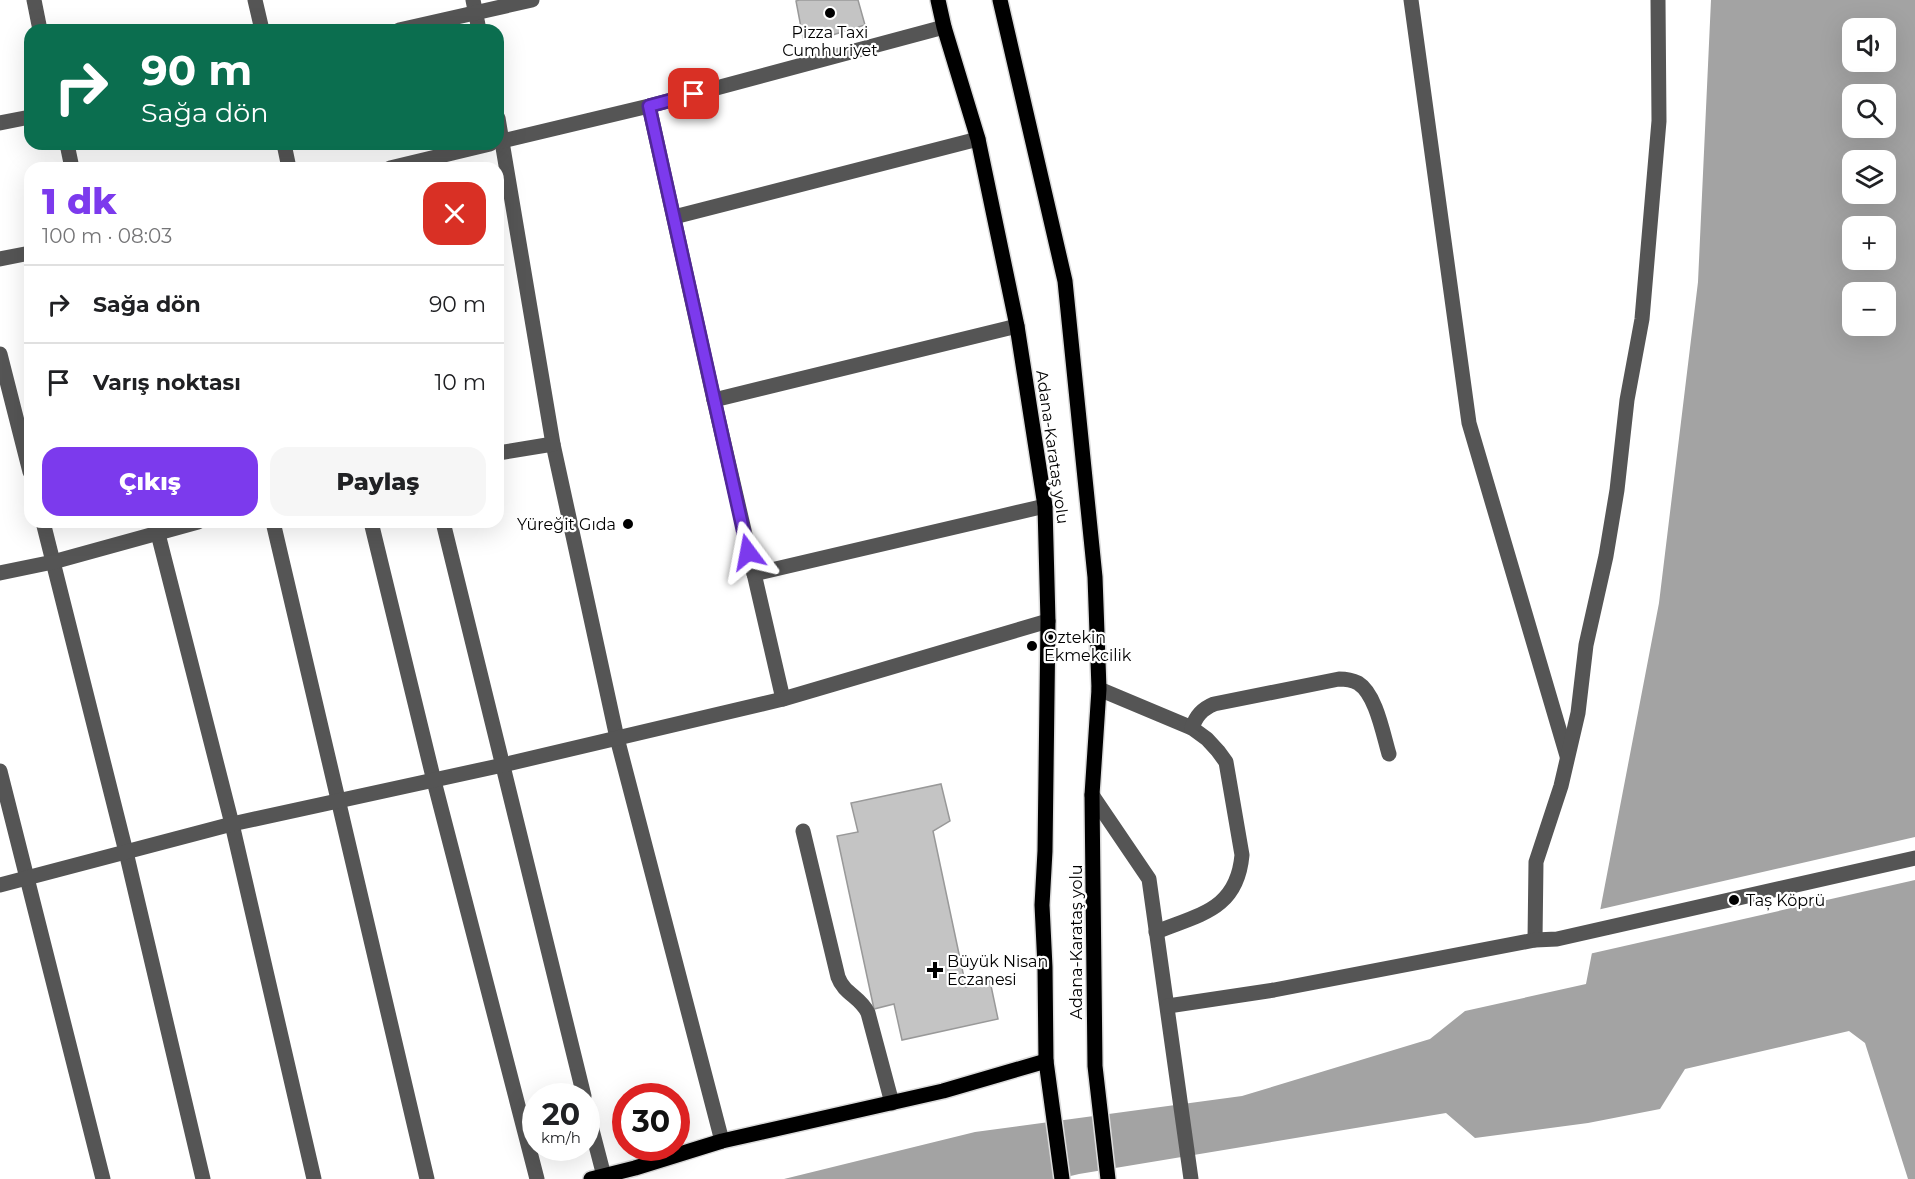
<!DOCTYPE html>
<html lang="tr">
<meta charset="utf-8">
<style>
body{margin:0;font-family:Montserrat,sans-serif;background:#f6f6f6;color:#202124;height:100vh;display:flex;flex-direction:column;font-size:22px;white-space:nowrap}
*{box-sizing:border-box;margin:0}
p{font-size:20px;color:#757577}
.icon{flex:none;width:33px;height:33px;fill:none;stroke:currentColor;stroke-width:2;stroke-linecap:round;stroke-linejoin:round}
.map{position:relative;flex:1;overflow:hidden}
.details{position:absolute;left:24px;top:162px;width:480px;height:366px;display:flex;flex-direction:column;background:#fff;border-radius:18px;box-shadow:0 6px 24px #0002}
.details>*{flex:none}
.top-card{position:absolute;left:24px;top:24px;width:480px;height:126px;border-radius:18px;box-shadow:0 6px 24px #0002;background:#0b6e4f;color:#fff;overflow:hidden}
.buttons{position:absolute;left:1842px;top:18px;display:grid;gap:12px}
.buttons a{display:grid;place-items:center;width:54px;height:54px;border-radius:12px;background:#fff;box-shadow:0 6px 24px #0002;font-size:30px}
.speed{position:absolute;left:522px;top:1083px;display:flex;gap:12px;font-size:30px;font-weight:700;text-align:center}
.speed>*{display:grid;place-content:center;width:78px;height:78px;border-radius:50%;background:#fff;box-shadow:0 6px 24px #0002;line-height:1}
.speed small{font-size:15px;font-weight:400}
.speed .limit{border:9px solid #d22;background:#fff;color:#111}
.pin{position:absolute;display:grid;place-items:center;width:51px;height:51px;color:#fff;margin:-26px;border-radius:12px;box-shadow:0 3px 9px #0006}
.me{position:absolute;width:66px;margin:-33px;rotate:347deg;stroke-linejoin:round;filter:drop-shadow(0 0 4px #0008)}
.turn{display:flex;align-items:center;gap:21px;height:126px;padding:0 18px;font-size:27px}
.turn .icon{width:78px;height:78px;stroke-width:2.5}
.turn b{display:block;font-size:42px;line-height:51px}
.round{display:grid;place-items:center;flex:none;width:63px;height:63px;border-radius:18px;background:#f6f6f6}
.headline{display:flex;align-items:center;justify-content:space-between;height:102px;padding:0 18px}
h1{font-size:36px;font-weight:800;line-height:45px;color:#7c3aed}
.cta{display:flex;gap:12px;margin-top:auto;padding:12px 18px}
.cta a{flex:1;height:69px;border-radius:18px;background:#7c3aed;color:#fff;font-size:24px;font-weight:800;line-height:69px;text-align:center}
.cta a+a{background:#f6f6f6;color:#202124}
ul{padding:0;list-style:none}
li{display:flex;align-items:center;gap:18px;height:78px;padding:0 18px;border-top:2px solid #e0e0e0}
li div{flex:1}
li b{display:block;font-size:22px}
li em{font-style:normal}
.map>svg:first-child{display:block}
</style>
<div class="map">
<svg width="1915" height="1179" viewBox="0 0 1915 1179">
<rect width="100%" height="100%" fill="#fff"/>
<path fill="#a3a3a3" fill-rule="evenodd" d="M1711 0H1915V1179H1908L1865 1043 1849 1031 1685 1069 1660 1109 1588 1123 1475 1138 1446 1113 1079 1174 1058 1179H784L975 1132 1242 1096 1430 1039 1465 1011 1586 984 1659 603 1698 282ZM1852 28H1886V62H1852ZM1852 94H1886V128H1852ZM1852 160H1886V194H1852ZM1852 226H1886V260H1852ZM1852 292H1886V326H1852Z"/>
<polygon fill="#fff" points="1915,837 1915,880 1589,954 1597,910"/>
<g fill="#c4c4c4" stroke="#999" stroke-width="1.5">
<polygon points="799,0 858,0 865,25 826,37 803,38 796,1"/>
<polygon points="941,784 950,821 933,831 966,987 990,981 998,1019 902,1040 894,1004 874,1009 837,836 858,832 851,803"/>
</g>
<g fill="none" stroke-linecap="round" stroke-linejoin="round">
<g stroke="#dbdbdb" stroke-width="18">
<g id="major">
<polyline points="938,0 944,27 978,139 1017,326 1045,506 1048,621 1045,851 1042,905 1045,967 1046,1061 1062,1179"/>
<polyline points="1000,0 1065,281 1095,577 1099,689 1092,795 1095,1066 1108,1179"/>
<polyline points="591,1179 635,1168 722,1141 943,1091 1046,1061"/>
</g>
</g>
<g stroke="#555" stroke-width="15">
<polyline points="34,0 40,30"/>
<polyline points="255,0 262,30"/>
<polyline points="473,0 479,30"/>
<polyline points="1411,0 1469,423 1567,756"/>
<polyline points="399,30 532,0"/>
<polyline points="649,106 714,400 783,699"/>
<polyline points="498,118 553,444 617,738 722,1141"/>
<polyline points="0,123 30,117"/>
<polyline points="498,142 649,106 944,27"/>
<polyline points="67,144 72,168"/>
<polyline points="284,144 289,168"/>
<polyline points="390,168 490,144"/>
<polyline points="674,217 978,139"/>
<polyline points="0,259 30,253"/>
<polyline points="0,354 30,472"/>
<polyline points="714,400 1017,326"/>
<polyline points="498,453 553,444"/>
<polyline points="43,522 126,852 203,1179"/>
<polyline points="155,522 232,824 314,1179"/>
<polyline points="273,522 427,1179"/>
<polyline points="371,522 434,781 537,1179"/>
<polyline points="443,522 584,1096"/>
<polyline points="0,573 53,562 198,522"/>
<polyline points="754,574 1045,506"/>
<path d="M1099 689 1192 728 1207 739 1218 751 1226 762 1242 855C1237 910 1200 914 1156 932"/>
<path d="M1192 728C1196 716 1202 709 1214 704L1339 679C1345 679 1352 680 1358 683 1376 694 1383 734 1389 754"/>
<polyline points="0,771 103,1179"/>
<polyline points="1092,795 1149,879 1191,1179"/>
<path d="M803 831 838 977C844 994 861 997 868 1013L892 1103"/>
<polyline points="0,885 232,824 503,765 783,699 1048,621"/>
<polyline points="1535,940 1536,862 1561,786 1578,713 1586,645 1606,556 1617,490 1627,400 1642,319 1659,121 1658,0"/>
<polyline points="1168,1006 1274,990 1535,940 1557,939 1915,858"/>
<polyline points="586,1107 604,1176"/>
</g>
<use href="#major" stroke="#000" stroke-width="15"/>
</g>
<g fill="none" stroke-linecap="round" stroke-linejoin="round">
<g stroke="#51269a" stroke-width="15">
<polyline id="route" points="694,94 649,106 748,552"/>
</g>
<use href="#route" stroke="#7c3aed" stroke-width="10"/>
</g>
<g fill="#000" stroke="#fff" stroke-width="2">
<circle cx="830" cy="13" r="6"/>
<circle cx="628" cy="524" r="6"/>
<circle cx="1032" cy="646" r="6"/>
<circle cx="1734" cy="900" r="6"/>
<path d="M932 961h6v6h6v6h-6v6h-6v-6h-6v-6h6z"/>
</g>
<g text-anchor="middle" stroke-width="4.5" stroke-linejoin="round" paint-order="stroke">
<g font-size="16" fill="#000" stroke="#fff" text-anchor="start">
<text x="830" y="38" text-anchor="middle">Pizza Taxi<tspan x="830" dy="18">Cumhuriyet</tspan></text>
<text x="616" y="530" text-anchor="end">Yüreğit Gıda</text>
<text x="1044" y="643">Oztekin<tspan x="1044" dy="18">Ekmekcilik</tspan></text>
<text x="1746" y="906">Taș Köprü</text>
<text x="947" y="967">Büyük Nisan<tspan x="947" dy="18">Eczanesi</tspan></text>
</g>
<g font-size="16" fill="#000" stroke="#fff">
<text transform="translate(1053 447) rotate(82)" y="6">Adana-Karataş yolu</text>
<text transform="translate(1076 942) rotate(-90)" y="6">Adana-Karataş yolu</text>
</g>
</g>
</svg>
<div class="buttons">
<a><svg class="icon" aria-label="sound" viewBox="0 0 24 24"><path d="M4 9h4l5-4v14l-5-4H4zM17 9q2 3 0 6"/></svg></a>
<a><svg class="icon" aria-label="search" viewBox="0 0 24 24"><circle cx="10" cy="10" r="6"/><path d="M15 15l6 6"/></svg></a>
<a><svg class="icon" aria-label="layers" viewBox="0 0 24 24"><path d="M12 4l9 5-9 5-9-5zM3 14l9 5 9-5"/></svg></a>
<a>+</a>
<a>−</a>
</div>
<div class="speed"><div>20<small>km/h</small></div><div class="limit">30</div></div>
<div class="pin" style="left:694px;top:94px;background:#d93025"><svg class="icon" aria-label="arrive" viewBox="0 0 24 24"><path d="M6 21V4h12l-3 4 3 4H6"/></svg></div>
<svg class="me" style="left:748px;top:552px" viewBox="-20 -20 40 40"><path d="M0-17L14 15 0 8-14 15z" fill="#7c3aed" stroke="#fff" stroke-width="4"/></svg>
<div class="top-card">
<div class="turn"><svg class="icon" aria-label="right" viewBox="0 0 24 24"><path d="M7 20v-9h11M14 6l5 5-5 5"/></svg><div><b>90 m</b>Sağa dön</div></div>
</div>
<section class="details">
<div class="headline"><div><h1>1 dk</h1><p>100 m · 08:03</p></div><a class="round" style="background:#d93025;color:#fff"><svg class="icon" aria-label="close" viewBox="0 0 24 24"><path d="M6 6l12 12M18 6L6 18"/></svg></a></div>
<ul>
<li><svg class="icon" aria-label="right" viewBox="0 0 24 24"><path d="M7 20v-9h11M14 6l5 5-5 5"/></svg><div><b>Sağa dön</b></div><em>90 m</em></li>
<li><svg class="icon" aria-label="arrive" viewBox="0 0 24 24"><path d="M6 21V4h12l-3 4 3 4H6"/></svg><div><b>Varış noktası</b></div><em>10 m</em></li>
</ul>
<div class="cta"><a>Çıkış</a><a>Paylaş</a></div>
</section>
</div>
